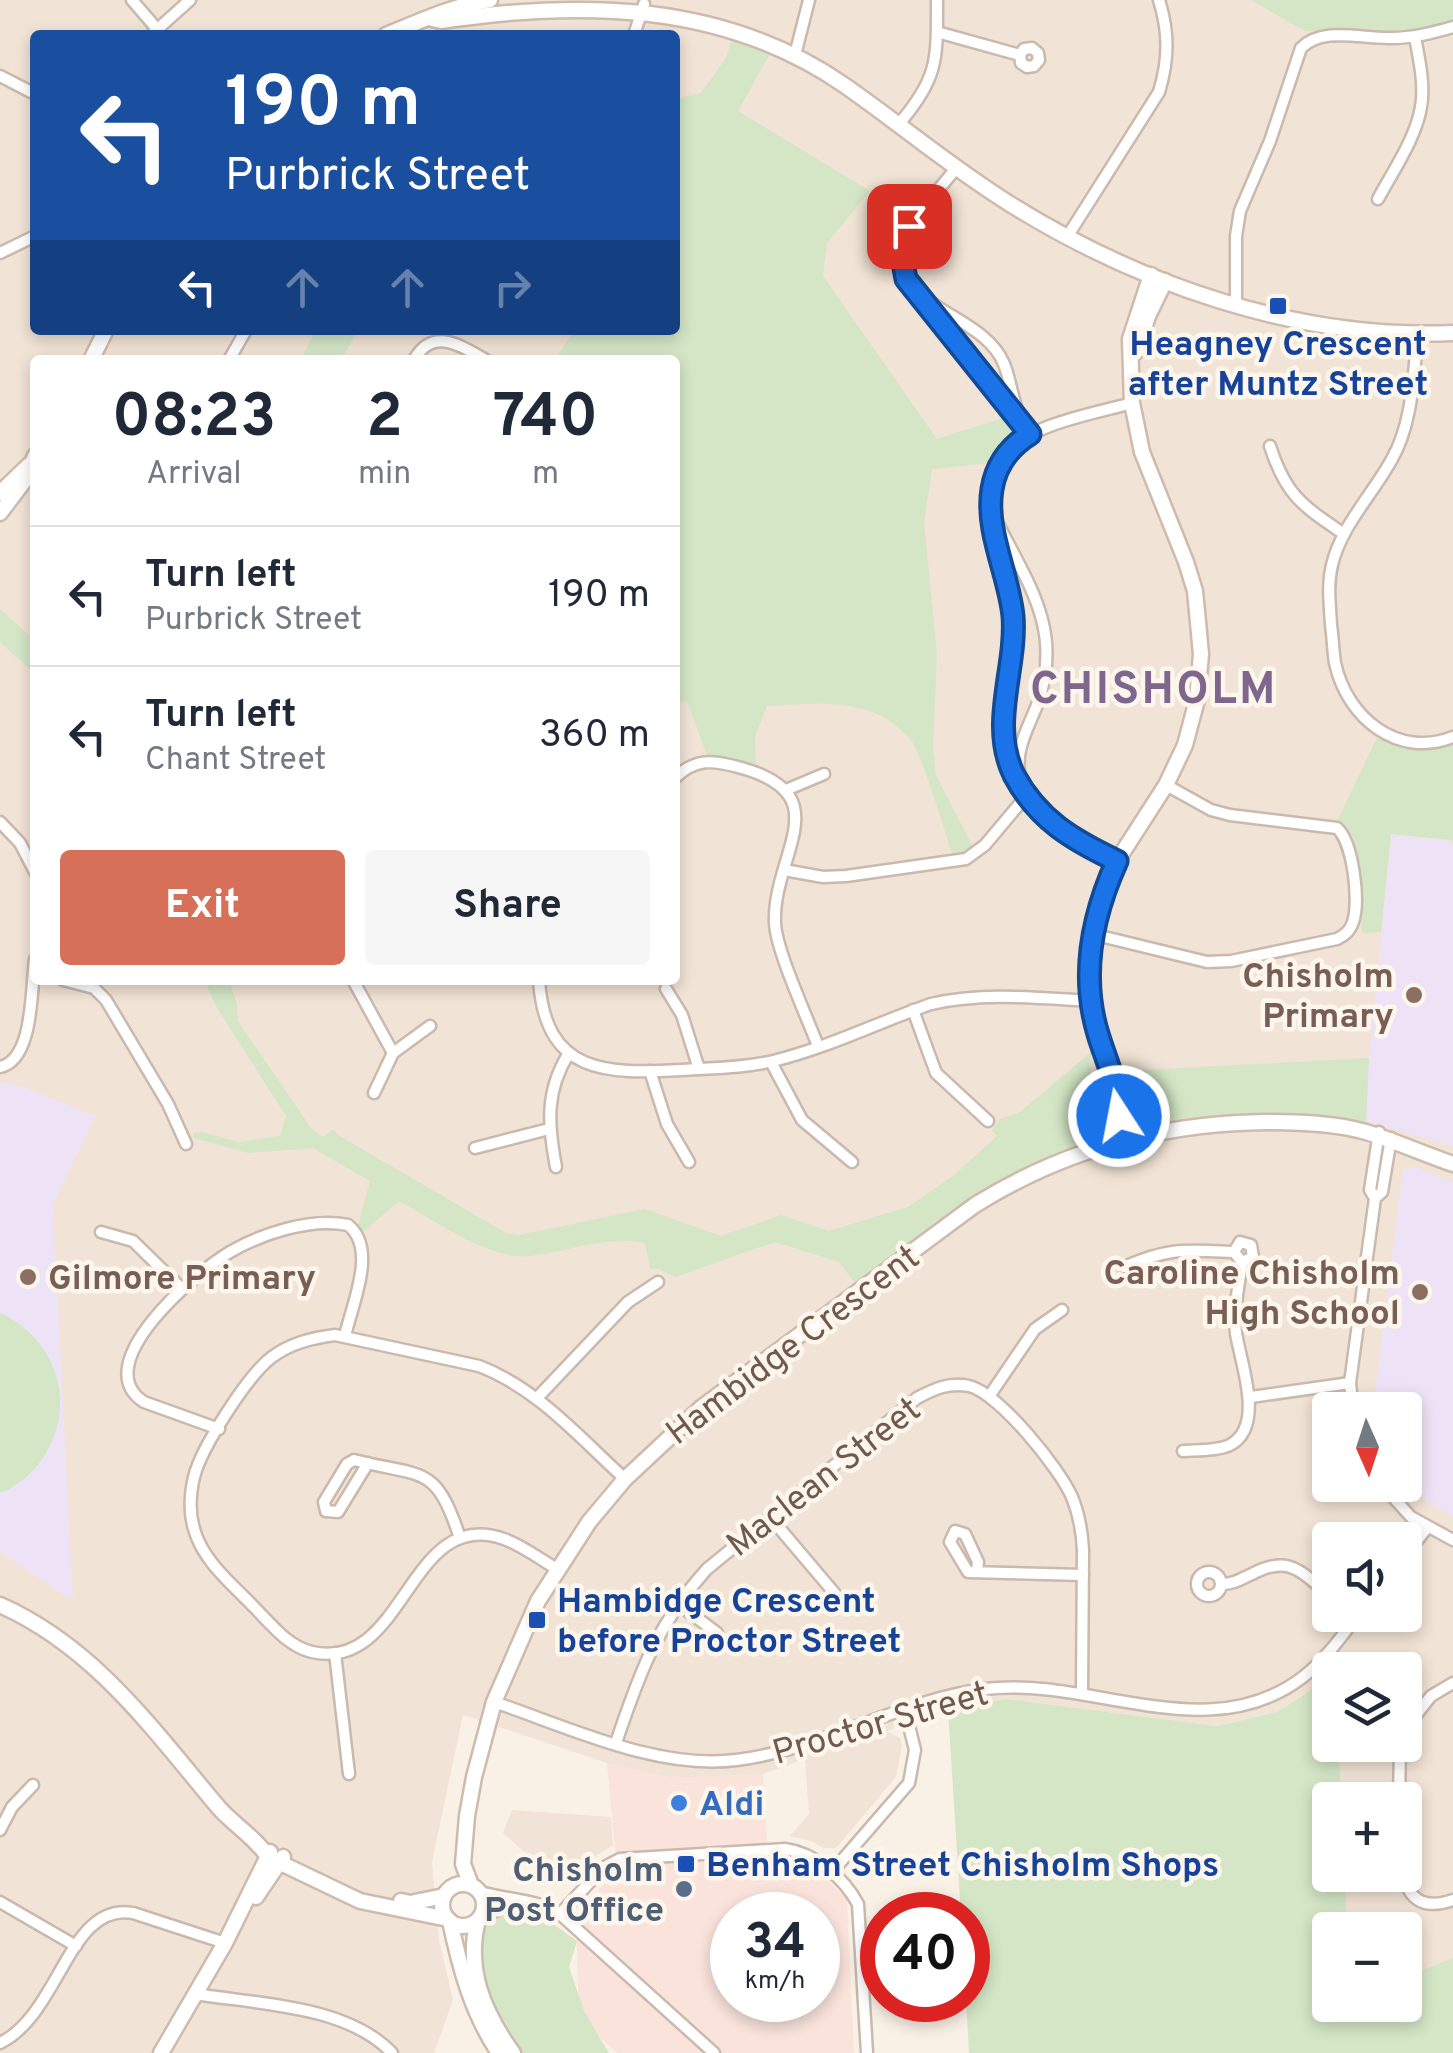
<!DOCTYPE html>
<meta charset="utf-8">
<style>
body{margin:0;font-family:Overpass,sans-serif;background:#f6f6f7;color:#1f2937;height:100vh;display:flex;flex-direction:column;font-size:38px;white-space:nowrap}
*{box-sizing:border-box;margin:0}
p{font-size:32px;color:#747a83}
.icon{flex:none;width:55px;height:55px;fill:none;stroke:currentColor;stroke-width:2;stroke-linecap:round;stroke-linejoin:round}
.map{position:relative;flex:1;overflow:hidden}
.drawer{position:absolute;left:30px;top:355px;width:650px;height:630px;display:flex;flex-direction:column;background:#fff;border-radius:10px;box-shadow:0 5px 15px #0003}
.drawer>*{flex:none}
.hud{position:absolute;left:30px;top:30px;width:650px;height:305px;border-radius:10px;box-shadow:0 5px 15px #0003;background:#1a4fa0;color:#fff;overflow:hidden}
.needle{width:65px;rotate:177deg}
.tools{position:absolute;left:1312px;top:1392px;display:grid;gap:20px}
.tools a{display:grid;place-items:center;width:110px;height:110px;border-radius:10px;background:#fff;box-shadow:0 5px 15px #0003;font-size:50px}
.speed{position:absolute;left:710px;top:1892px;display:flex;gap:20px;font-size:50px;font-weight:700;text-align:center}
.speed>*{display:grid;place-content:center;width:130px;height:130px;border-radius:50%;background:#fff;box-shadow:0 5px 15px #0003;line-height:1}
.speed small{font-size:25px;font-weight:400}
.speed .limit{border:15px solid #d22;background:#fff;color:#111}
.pin{position:absolute;display:grid;place-items:center;width:85px;height:85px;color:#fff;margin:-42px;border-radius:20px;box-shadow:0 5px 15px #0006}
.me{position:absolute;width:110px;margin:-55px;rotate:349deg;stroke-linejoin:round;filter:drop-shadow(0 0 8px #0008)}
.turn{display:flex;align-items:center;gap:35px;height:210px;padding:0 30px;font-size:45px}
.turn .icon{width:130px;height:130px;stroke-width:2.5}
.turn b{display:block;font-size:70px;line-height:85px}
.lanes{display:flex;align-items:center;height:95px;padding:0 30px;background:#0003;justify-content:center;gap:50px;direction:ltr}
.lanes .off{opacity:.35}
.eta{display:flex;justify-content:space-evenly;align-items:center;height:170px;text-align:center}
.eta b{font-size:60px;font-weight:700;line-height:70px}
.action{display:flex;gap:20px;margin-top:auto;padding:20px 30px}
.action a{flex:1;height:115px;border-radius:10px;background:#d77058;color:#fff;font-size:40px;font-weight:700;line-height:115px;text-align:center}
.action a+a{background:#f6f6f7;color:#1f2937}
ul{padding:0;list-style:none}
li{display:flex;align-items:center;gap:30px;height:140px;padding:0 30px;border-top:2px solid #e0e1e3}
li div{flex:1}
li b{display:block;font-size:38px}
li em{font-style:normal}
.map>svg:first-child{display:block}
</style>
<div class="map">
<svg width="1453" height="2053" viewBox="0 0 1453 2053">
<rect width="100%" height="100%" fill="#faf1e6"/>
<g fill="#f1e3d5" fill-rule="evenodd">
<path d="M0 0H1453V1970L1405 1999V1930H1347L1345 1875H1405V1800H1341L1339 1745H1405V1670H1330V1678L1277 1712 1217 1726 1007 1699 948 1710 887 1731 900 1738 902 1746 896 1777 836 1848H824L811 1841 790 1836 809 1814 805 1759 763 1774 672 1778 607 1763 463 1715 432 1862 439 1940 453 2000 434 2053H0ZM35 35H675V330H35ZM35 360H675V980H35ZM1330 1410H1405V1485H1330ZM1330 1540H1405V1615H1330Z"/>
<polygon points="512,1810 611,1817 613,1845 584,1864 564,1887 503,1833"/>
</g>
<path fill="#f9e3db" fill-rule="evenodd" d="M607 1763 672 1778 763 1774 767 1842 804 1861 847 1898 854 2053H617L579 2018 576 1917 617 1868ZM732 1915H818V2000H732Z"/>
<g fill="#eee3f6">
<polygon points="1391,834 1452,841 1453,844 1453,1146 1363,1120"/>
<polygon points="0,1082 22,1086 95,1116 53,1205 73,1601 0,1552"/>
<polygon points="1414,1167 1453,1182 1453,1517 1429,1503 1405,1480 1405,1410 1376,1410 1374,1401 1403,1169"/>
</g>
<g fill="#d4e6c6">
<polygon points="1251,0 1453,0 1453,23 1384,34 1305,31"/>
<path d="M733 36 771 52 738 111 870 191 827 243 823 276 937 439 1012 415 1029 434 1001 462 932 469 924 523 937 654 933 748 936 775 976 853 955 862C946 837 923 755 910 739 875 696 817 703 767 706L755 736 756 771 709 761 687 701 675 703V360H555L574 330H675V99L701 93 726 58Z"/>
<polygon points="315,330 358,330 341,360 301,360"/>
<polygon points="0,609 35,641 35,674 0,642"/>
<path d="M1378 736C1402 750 1427 750 1453 744V844L1452 840 1391 834 1381 932 1362 933 1352 835 1337 821Z"/>
<path d="M204 980H229L237 1004 238 1021 311 1128 323 1137 333 1129 338 1135 506 1233 519 1235 645 1209 721 1236 781 1215 829 1231 908 1207 953 1176 997 1136 992 1130 1000 1119 1020 1112 1091 1052 1090 1088 1106 1098C1107 1107 1112 1119 1107 1128 1094 1151 1053 1156 1031 1167 969 1197 913 1244 856 1284L839 1262 775 1242 675 1277 659 1269H650L645 1243C605 1235 567 1252 528 1256 489 1260 433 1219 399 1201L361 1234 357 1229 370 1181 313 1148 249 1153 193 1138V1133L202 1132 239 1142 280 1136 286 1116 217 1008Z"/>
<path d="M1369 1058 1366 1124C1311 1114 1257 1111 1201 1117 1188 1118 1174 1118 1162 1122L1143 1110 1124 1082 1143 1070Z"/>
<path d="M0 1313C57 1339 78 1405 43 1458 33 1473 17 1487 0 1493Z"/>
<polygon points="1330,1678 1330,1745 1339,1745 1341,1800 1330,1800 1330,1875 1345,1875 1347,1930 1330,1930 1330,2005 1351,2005 1352,2014 1354,2005 1405,2005 1405,1977 1453,1958 1453,2053 969,2053 966,2000 968,1915 961,1915 948,1710 1007,1699 1217,1726 1277,1712"/>
<path d="M526 1912 545 1918 577 1941 569 1967 584 2011 609 2053H520C505 2025 452 1940 495 1918 503 1914 517 1914 526 1912Z"/>
</g>
<g fill="none" stroke-linecap="round" stroke-linejoin="round">
<g stroke="#cab9ad" stroke-width="15">
<g id="street">
<polyline points="132,0 157,29"/>
<polyline points="937,32 1020,55 1024,49 1032,48 1038,53 1039,60 1034,66 1027,67 1021,63 1020,55"/>
<polyline points="151,35 190,0"/>
<polyline points="634,35 644,4"/>
<polyline points="795,55 809,0"/>
<polyline points="0,76 35,94"/>
<path d="M898 125C939 78 937 59 937 0"/>
<path d="M956 168C927 207 880 239 913 290L1026 428"/>
<path d="M1378 199C1393 171 1416 138 1421 107 1425 84 1419 59 1415 37"/>
<path d="M1067 237 1159 92C1169 59 1169 32 1159 0"/>
<polyline points="0,253 35,236"/>
<path d="M926 299C952 319 991 332 1004 364 1011 381 1012 400 1020 417"/>
<path d="M1236 304V236L1240 211 1270 141 1301 48C1323 26 1362 39 1391 38 1413 38 1432 33 1453 27"/>
<path d="M1418 334C1413 375 1413 422 1392 459 1373 494 1341 526 1332 565 1327 585 1330 605 1331 625 1333 638 1333 651 1335 663 1347 718 1398 759 1453 737"/>
<polyline points="229,360 246,330"/>
<path d="M414 360C433 326 461 346 486 360"/>
<path d="M1270 446C1286 496 1303 506 1344 534"/>
<path d="M997 522C1029 585 1064 632 1037 705 1027 731 1014 750 1020 779"/>
<path d="M675 778C695 758 713 760 738 767 842 794 772 854 775 923 776 950 807 1017 818 1046"/>
<polyline points="786,790 824,774"/>
<polyline points="0,822 20,843 35,872"/>
<path d="M1117 861C1073 839 1038 821 1014 775 991 728 1012 673 1013 624 1014 581 990 540 992 496 992 481 997 466 1006 454 1028 424 1097 413 1132 403"/>
<polyline points="784,870 823,877 846,876 966,859 985,845 1027,795"/>
<path d="M1092 934 1207 962 1231 961 1337 939C1345 935 1350 931 1353 922 1360 901 1353 842 1337 828L1230 815 1211 810 1166 785"/>
<polyline points="63,980 94,988 106,1000 168,1104 186,1144"/>
<polyline points="353,980 393,1053"/>
<path d="M539 980C545 1075 607 1074 682 1070 712 1068 744 1068 773 1061 827 1048 879 1022 931 1004 984 992 1037 998 1091 1001"/>
<polyline points="666,989 682,1015 699,1069"/>
<polyline points="913,1010 936,1073 988,1121"/>
<polyline points="771,1062 802,1120 852,1162"/>
<path d="M0 1067C34 1060 31 988 35 959"/>
<polyline points="650,1071 667,1124 689,1162"/>
<polyline points="374,1093 393,1053 430,1026"/>
<polyline points="475,1148 549,1129"/>
<path d="M556 1167C548 1125 545 1091 569 1053"/>
<polyline points="1375,1198 1382,1192 1391,1138"/>
<polyline points="101,1232 133,1241 181,1288"/>
<polyline points="1234,1252 1240,1242 1251,1245 1253,1257 1242,1262"/>
<path d="M1124 1267C1170 1247 1186 1250 1234 1252L1242 1262C1239 1285 1233 1310 1236 1333 1240 1362 1266 1426 1230 1445 1217 1451 1197 1450 1183 1451"/>
<polyline points="990,1395 1035,1329 1062,1310"/>
<polyline points="1251,1397 1350,1383"/>
<polyline points="537,1398 628,1302 658,1282"/>
<polyline points="1353,1410 1350,1383 1375,1198 1370,1190 1379,1132"/>
<path d="M219 1429 144 1402C86 1365 196 1272 230 1252 261 1234 311 1217 348 1225 378 1249 352 1304 345 1336"/>
<path d="M368 1463 338 1512 326 1511 324 1502 347 1464 354 1460C424 1478 435 1463 460 1538"/>
<polyline points="1382,1485 1411,1517 1453,1540"/>
<polyline points="770,1517 836,1595"/>
<polyline points="1405,1556 1427,1528"/>
<path d="M557 1569C540 1559 523 1546 504 1539 408 1505 406 1673 312 1652 287 1646 271 1624 253 1606 231 1583 203 1561 194 1529 189 1512 190 1494 194 1477 201 1448 248 1375 272 1357 291 1343 312 1338 335 1335L479 1366C537 1388 580 1438 625 1479"/>
<polyline points="977,1571 978,1562 965,1534 955,1531 950,1542 968,1572 1083,1575"/>
<circle cx="1209" cy="1584" r="12"/>
<path d="M1222 1584C1234 1584 1241 1579 1252 1574 1290 1554 1300 1572 1330 1595"/>
<polyline points="677,1603 717,1633"/>
<polyline points="335,1653 349,1774"/>
<path d="M494 1702C568 1727 657 1770 736 1760 822 1750 899 1700 985 1689 1091 1676 1208 1750 1303 1677 1325 1660 1341 1637 1358 1615"/>
<polyline points="1405,1729 1431,1696 1453,1683"/>
<path d="M616 1743C639 1674 657 1624 707 1569L917 1398C934 1389 949 1382 969 1386 999 1393 1060 1469 1072 1497 1079 1514 1082 1531 1083 1550L1082 1693"/>
<polyline points="1399,1800 1400,1745"/>
<polyline points="0,1830 12,1807 33,1785"/>
<polyline points="831,1873 909,1783 915,1750 905,1710"/>
<path d="M1403 1875C1410 1903 1427 1909 1453 1900"/>
<path d="M480 1892C508 1900 536 1899 560 1914L714 2053"/>
<polyline points="0,1902 76,1946"/>
<path d="M560 1914 603 1868 620 1859 785 1849C815 1853 844 1878 858 1904L867 2053"/>
<polyline points="480,1918 514,1902"/>
<path d="M195 1994C257 2004 347 2005 392 2053"/>
<path d="M0 2043C60 2014 69 1901 133 1913L225 1943"/>
</g>
</g>
<g stroke="#cfbbae" stroke-width="19">
<g id="secondary">
<path d="M432 19 441 21C581 0 724 2 844 85 900 124 952 168 1010 204 1140 285 1299 340 1453 333"/>
<path d="M386 35C421 21 452 6 490 0"/>
<polyline points="1137,351 1148,316 1165,281"/>
<polyline points="91,360 106,330"/>
<polyline points="0,493 29,465"/>
<polyline points="0,513 25,480 35,456"/>
<polyline points="1138,1137 1095,1025 1089,976 1092,934 1099,905 1117,861 1166,785 1185,745 1197,700 1201,654 1195,591 1186,562 1142,452 1132,403 1130,339 1151,275"/>
<polyline points="1105,1147 1120,1110"/>
<path d="M0 1605C95 1647 154 1731 219 1808 234 1825 256 1838 268 1857L360 1901 448 1919"/>
<circle cx="463" cy="1905" r="21"/>
<path d="M471 1885 463 1864 467 1816 474 1777 494 1702 538 1601 589 1522 625 1479 701 1408 975 1205C1063 1150 1163 1123 1267 1122 1299 1122 1335 1123 1366 1132 1395 1141 1424 1154 1453 1164"/>
<polyline points="256,1897 283,1857"/>
<polyline points="401,1901 410,1903 444,1896"/>
<path d="M478 1920C465 1969 484 2013 513 2053"/>
<path d="M450 1921C460 1968 472 2013 499 2053"/>
<polyline points="161,2053 225,1943 270,1852"/>
</g>
</g>
<use href="#street" stroke="#fff" stroke-width="10"/>
<use href="#secondary" stroke="#fff" stroke-width="14"/>
</g>
<g fill="none" stroke-linecap="round" stroke-linejoin="round">
<g stroke="#114b97" stroke-width="25">
<path id="route" d="M909 226 901 252 906 279 1030 434C1009 447 996 464 992 489 985 531 1009 575 1013 616 1017 669 989 724 1014 775 1038 820 1073 840 1117 861 1092 916 1080 975 1098 1034 1105 1058 1121 1092 1119 1116"/>
</g>
<use href="#route" stroke="#1a73e8" stroke-width="18"/>
</g>
<g fill="#1a4fb4" stroke="#fdf6ec" stroke-width="4">
<rect x="1268" y="296" width="20" height="20" rx="5"/>
<rect x="527" y="1610" width="20" height="20" rx="5"/>
<rect x="676" y="1854" width="20" height="20" rx="5"/>
</g>
<g fill="#8d6e63" stroke="#fdf6ec" stroke-width="4">
<circle cx="1414" cy="995" r="10"/>
<circle cx="28" cy="1277" r="10"/>
<circle cx="1420" cy="1292" r="10"/>
</g>
<circle fill="#3f7fe0" stroke="#fdf6ec" stroke-width="4" cx="679" cy="1803" r="10"/>
<circle fill="#5c6f8a" stroke="#fdf6ec" stroke-width="4" cx="684" cy="1889" r="10"/>
<g text-anchor="middle" stroke-width="9" stroke-linejoin="round" paint-order="stroke">
<g font-size="35" font-weight="bold" fill="#164399" stroke="#fdf6ec" text-anchor="start">
<text x="1278" y="355" text-anchor="middle">Heagney Crescent<tspan x="1278" dy="40">after Muntz Street</tspan></text>
<text x="557" y="1612">Hambidge Crescent<tspan x="557" dy="40">before Proctor Street</tspan></text>
<text x="706" y="1876">Benham Street Chisholm Shops</text>
</g>
<g font-size="35" font-weight="bold" fill="#785e54" stroke="#fdf6ec" text-anchor="end">
<text x="1394" y="987">Chisholm<tspan x="1394" dy="40">Primary</tspan></text>
<text x="1400" y="1284">Caroline Chisholm<tspan x="1400" dy="40">High School</tspan></text>
<text x="48" y="1289" text-anchor="start">Gilmore Primary</text>
</g>
<g font-size="35" fill="#70594d" stroke="#fdf6ec">
<text transform="translate(792 1344) rotate(-37)" y="12">Hambidge Crescent</text>
<text transform="translate(823 1476) rotate(-38)" y="12">Maclean Street</text>
<text transform="translate(880 1722) rotate(-16)" y="12">Proctor Street</text>
</g>
<g font-size="35" font-weight="bold" fill="#366cbe" stroke="#fdf6ec" text-anchor="start">
<text x="699" y="1815">Aldi</text>
</g>
<g font-size="35" font-weight="bold" fill="#4e5e75" stroke="#fdf6ec" text-anchor="end">
<text x="664" y="1881">Chisholm<tspan x="664" dy="40">Post Office</tspan></text>
</g>
<g font-size="45" font-weight="bold" letter-spacing="2.5" fill="#7e668c" stroke="#fdf6ec">
<text x="1154" y="703">CHISHOLM</text>
</g>
</g>
</svg>
<div class="tools">
<a><svg class="needle" viewBox="-14 -14 28 28"><path d="M0-13l5 13h-10z" fill="#e53935"/><path d="M0 13l5-13h-10z" fill="#747a83"/></svg></a>
<a><svg class="icon" aria-label="sound" viewBox="0 0 24 24"><path d="M4 9h4l5-4v14l-5-4H4zM17 9q2 3 0 6"/></svg></a>
<a><svg class="icon" aria-label="layers" viewBox="0 0 24 24"><path d="M12 4l9 5-9 5-9-5zM3 14l9 5 9-5"/></svg></a>
<a>+</a>
<a>−</a>
</div>
<div class="speed"><div>34<small>km/h</small></div><div class="limit">40</div></div>
<div class="pin" style="left:909px;top:226px;background:#d93025"><svg class="icon" aria-label="arrive" viewBox="0 0 24 24"><path d="M6 21V4h12l-3 4 3 4H6"/></svg></div>
<svg class="me" style="left:1119px;top:1116px" viewBox="-20 -20 40 40"><circle r="17" fill="#1a73e8" stroke="#fff" stroke-width="3"/><path d="M0-11L8 9 0 5-8 9z" fill="#fff"/></svg>
<div class="hud">
<div class="turn"><svg class="icon" aria-label="left" viewBox="0 0 24 24"><path d="M17 20v-9H6M10 6l-5 5 5 5"/></svg><div><b>190 m</b>Purbrick Street</div></div>
<div class="lanes"><svg class="icon" aria-label="left" viewBox="0 0 24 24"><path d="M17 20v-9H6M10 6l-5 5 5 5"/></svg><svg class="icon off" aria-label="ahead" viewBox="0 0 24 24"><path d="M12 20V5M6 11l6-6 6 6"/></svg><svg class="icon off" aria-label="ahead" viewBox="0 0 24 24"><path d="M12 20V5M6 11l6-6 6 6"/></svg><svg class="icon off" aria-label="right" viewBox="0 0 24 24"><path d="M7 20v-9h11M14 6l5 5-5 5"/></svg></div>
</div>
<section class="drawer">
<div class="eta">
<div><b>08:23</b><p>Arrival</p></div>
<div><b>2</b><p>min</p></div>
<div><b>740</b><p>m</p></div>
</div>
<ul>
<li><svg class="icon" aria-label="left" viewBox="0 0 24 24"><path d="M17 20v-9H6M10 6l-5 5 5 5"/></svg><div><b>Turn left</b><p>Purbrick Street</p></div><em>190 m</em></li>
<li><svg class="icon" aria-label="left" viewBox="0 0 24 24"><path d="M17 20v-9H6M10 6l-5 5 5 5"/></svg><div><b>Turn left</b><p>Chant Street</p></div><em>360 m</em></li>
</ul>
<div class="action"><a>Exit</a><a>Share</a></div>
</section>
</div>
